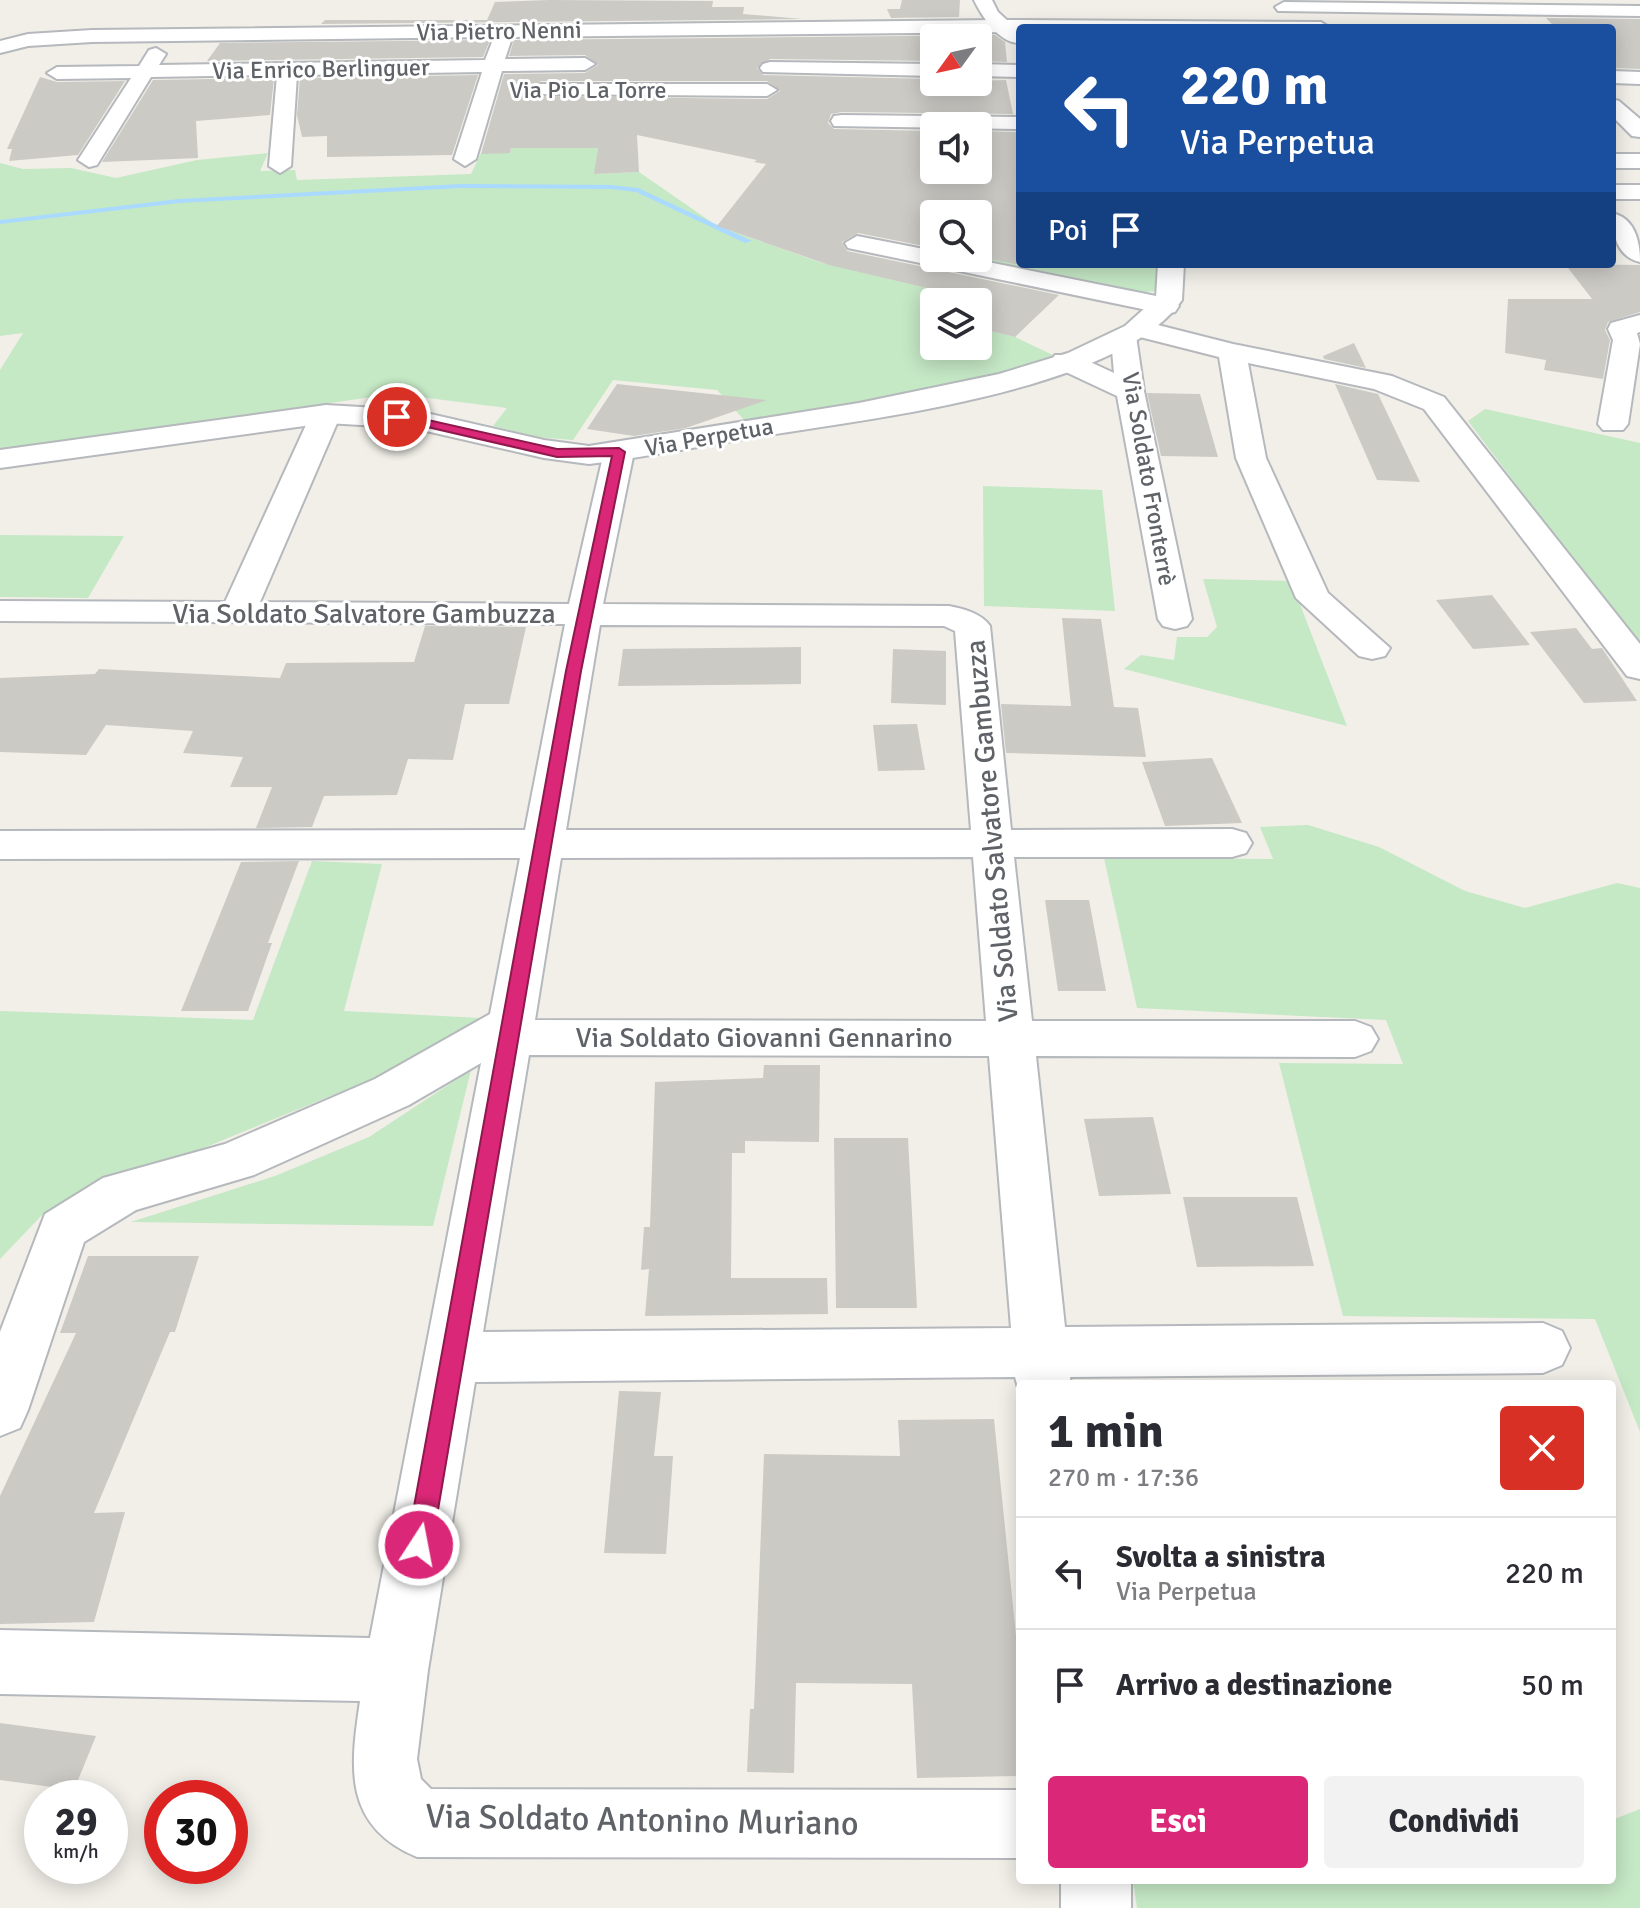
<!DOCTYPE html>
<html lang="it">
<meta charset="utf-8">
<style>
body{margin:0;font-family:Signika,sans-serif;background:#f2f2f3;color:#2b2b33;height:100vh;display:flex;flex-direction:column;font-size:30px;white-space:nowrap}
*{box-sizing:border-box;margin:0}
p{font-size:26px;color:#7c7c81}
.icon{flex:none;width:44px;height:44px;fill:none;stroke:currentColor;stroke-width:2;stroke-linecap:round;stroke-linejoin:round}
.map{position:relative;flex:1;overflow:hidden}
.panel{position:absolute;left:1016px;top:1380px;width:600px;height:504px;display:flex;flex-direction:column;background:#fff;border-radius:8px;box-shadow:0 4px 20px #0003}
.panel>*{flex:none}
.hud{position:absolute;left:1016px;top:24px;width:600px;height:244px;border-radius:8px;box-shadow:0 4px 20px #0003;background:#1a4fa0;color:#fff;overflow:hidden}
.needle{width:52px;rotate:237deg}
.buttons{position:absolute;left:920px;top:24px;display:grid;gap:16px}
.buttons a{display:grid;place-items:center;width:72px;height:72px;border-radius:8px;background:#fff;box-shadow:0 4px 20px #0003;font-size:40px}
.speed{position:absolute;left:24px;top:1780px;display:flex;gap:16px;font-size:40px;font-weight:700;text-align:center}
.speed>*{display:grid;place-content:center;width:104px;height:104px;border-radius:50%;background:#fff;box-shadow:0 4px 20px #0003;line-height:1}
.speed small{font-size:20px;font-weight:400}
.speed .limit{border:12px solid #d22;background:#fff;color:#111}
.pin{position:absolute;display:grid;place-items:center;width:68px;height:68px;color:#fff;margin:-34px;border:4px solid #fff;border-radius:50%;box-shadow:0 2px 8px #0007}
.me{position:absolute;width:88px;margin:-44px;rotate:11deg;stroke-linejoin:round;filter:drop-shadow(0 0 6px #0008)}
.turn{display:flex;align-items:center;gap:28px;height:168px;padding:0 32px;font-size:36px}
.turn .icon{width:104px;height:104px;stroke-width:2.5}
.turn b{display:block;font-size:56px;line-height:68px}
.then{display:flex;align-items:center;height:76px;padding:0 32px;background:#0003;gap:16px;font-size:30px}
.round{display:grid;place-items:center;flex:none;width:84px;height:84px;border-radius:8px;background:#f2f2f3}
.summary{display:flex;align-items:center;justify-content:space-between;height:136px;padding:0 32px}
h1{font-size:48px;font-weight:700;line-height:60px}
.button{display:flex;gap:16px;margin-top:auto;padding:16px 32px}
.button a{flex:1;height:92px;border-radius:8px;background:#db2777;color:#fff;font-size:32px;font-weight:700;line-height:92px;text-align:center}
.button a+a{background:#f2f2f3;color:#2b2b33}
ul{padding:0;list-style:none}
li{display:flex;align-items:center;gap:24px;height:112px;padding:0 32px;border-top:2px solid #e1e1e2}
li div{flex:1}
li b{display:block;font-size:30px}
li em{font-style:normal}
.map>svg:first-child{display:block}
</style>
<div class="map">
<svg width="1640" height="1908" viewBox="0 0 1640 1908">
<rect width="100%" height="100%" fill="#f1efe8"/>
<g fill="#c5e8c5">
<polygon points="599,139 595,174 639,172 717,226 822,263 978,300 934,302 934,346 978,346 978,328 1015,337 1055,356 933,392 745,421 717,390 613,380 573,440 536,437 493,426 507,408 404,395 365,398 0,450 0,370 23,333 0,336 0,163 23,169 71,168 116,178 197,160 268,153 260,171 295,170 297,180 471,174 481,153 510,153 511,148"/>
<polygon points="978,234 1020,242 1020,264 1157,264 1160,270 1156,291 1128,294 973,259 978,258"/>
<polygon points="1485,409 1640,443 1640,648 1468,421"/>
<polygon points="983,486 1102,490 1115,611 984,606"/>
<polygon points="0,535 124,536 88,598 0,597"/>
<polygon points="1203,579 1291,581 1347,726 1124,669 1141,655 1174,660 1177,637 1207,637 1217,627"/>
<polygon points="1308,825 1379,847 1465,891 1525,908 1617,883 1640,888 1640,1432 1595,1319 1343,1316 1279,1063 1403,1064 1386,1020 1137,1008 1104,858 1273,859 1260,827"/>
<polygon points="312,861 382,864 344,1011 481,1018 399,1068 179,1158 102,1181 42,1215 0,1259 0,1011 253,1020"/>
<polygon points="471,1070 433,1226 131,1222 275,1176 369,1137"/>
<polygon points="1640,1809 1640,1908 1137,1908 1133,1880 1612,1880 1612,1820"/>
</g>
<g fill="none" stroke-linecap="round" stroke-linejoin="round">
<polygon fill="#aadaff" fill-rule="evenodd" points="461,184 611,185 638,188 752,241 745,243 636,192 611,189 461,188 179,203 0,224 0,220 179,199"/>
</g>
<g fill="#cccac5" fill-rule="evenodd">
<polygon points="549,0 713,1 712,7 744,7 743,14 802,19 321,24 325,20 487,20 495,2"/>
<polygon points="902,0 960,0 959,17 891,18 887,9 900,9"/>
<polygon points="1546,18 1640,19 1640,69 1612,68 1612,28 1556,28"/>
<path d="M995 35 1005 42 1007 62 978 61V38H934V61L770 59 757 68 763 75 934 79V82L1006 80 1013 114 842 112 831 114 828 123 834 129 934 131V170H978V131L1017 132 1020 265 978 257V214H934V248L858 233 842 242 847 251 1059 295 1015 337 978 328V300L829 265 717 226 766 164 754 162 757 160 637 135 639 172 594 174 598 148H511L510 153 481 154 504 74 585 73 598 65 585 55 509 56 514 40ZM541 81H767L780 91 767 99 532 96 529 88Z"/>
<polygon points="490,40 483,57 207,61 220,43"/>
<polygon points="478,75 452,155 327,157 327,136 302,137 297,115 300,78"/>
<polygon points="40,77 57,82 125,81 78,155 9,161 12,149 7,149"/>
<polygon points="274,78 270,115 196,121 198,158 102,162 153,80"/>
<polygon points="1565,264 1640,265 1640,312 1608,322 1605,330 1610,340 1603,379 1544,370 1546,360 1505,353 1508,299 1592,299"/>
<polygon points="1354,343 1366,368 1324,359 1323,356"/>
<polygon points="617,384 767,400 686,428 634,436 587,429"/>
<polygon points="1335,384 1378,394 1420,482 1377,480"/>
<polygon points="1147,393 1200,394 1218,457 1161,456"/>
<polygon points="1492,595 1530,645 1473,649 1436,600"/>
<polygon points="1062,618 1101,619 1114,707 1138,708 1146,757 1006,753 1001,704 1071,706"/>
<polygon points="425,626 526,627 509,704 465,704 453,760 408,759 397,795 324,796 312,827 256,828 272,787 230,787 243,757 183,753 193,731 106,725 86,755 0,752 0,678 95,674 99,669 280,678 286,663 414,662"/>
<polygon points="1576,628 1592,649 1602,648 1637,701 1584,703 1530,632"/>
<polygon points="801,647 801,684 618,686 623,649"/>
<polygon points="893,649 946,651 946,705 891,703"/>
<polygon points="917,724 925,770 878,771 873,725"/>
<polygon points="1212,758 1242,823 1165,826 1142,762"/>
<polygon points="299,861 268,943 272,943 248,1011 181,1011 241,862"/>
<polygon points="1045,900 1089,900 1106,991 1058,991"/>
<polygon points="764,1065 820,1065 819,1142 745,1141 745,1153 732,1153 731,1278 827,1278 828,1314 645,1316 649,1269 641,1270 644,1227 650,1227 655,1082 763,1078"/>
<polygon points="1153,1117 1171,1194 1099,1196 1084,1119"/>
<polygon points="834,1138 908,1138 917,1308 836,1308"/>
<polygon points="1183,1197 1297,1197 1314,1266 1197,1267"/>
<polygon points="88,1256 199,1256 175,1332 170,1332 94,1513 125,1512 94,1622 0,1624 0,1496 76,1333 60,1333"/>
<polygon points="619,1391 661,1392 654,1456 673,1456 666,1554 604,1553"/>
<polygon points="994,1419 1020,1675 1020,1776 917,1778 912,1684 796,1683 794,1773 747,1772 750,1709 754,1709 764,1454 900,1456 898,1420"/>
<polygon points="0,1723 96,1736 74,1790 0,1780"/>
</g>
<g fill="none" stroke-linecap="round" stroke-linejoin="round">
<g stroke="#b5b8bc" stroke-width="4">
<g id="minor">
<polygon points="1284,2 1640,6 1640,16 1278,11 1275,7"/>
<polygon points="1000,20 1321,22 1330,28 1020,28 1020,32 508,37 511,41 505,59 585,58 595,64 585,70 502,71 476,159 465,166 454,159 482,72 297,75 291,166 280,173 269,166 277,75 151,77 97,165 89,167 78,160 131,78 57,79 47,73 57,67 139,66 149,50 156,48 166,54 159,65 485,60 494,37 92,42 28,46 0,53 0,41 28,34 92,30"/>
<polygon points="770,62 934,64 934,76 763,72 760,68 763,64"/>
<polygon points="978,64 1020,65 1020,77 978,76"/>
<polygon points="1612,71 1640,72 1640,84 1612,83"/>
<polygon points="541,84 767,84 777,90 767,96 534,94 531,90 534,86"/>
<polygon points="1612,99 1619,101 1640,119 1640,137 1632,136 1612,116"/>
<polygon points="842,115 1020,117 1020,129 834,126 831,121 834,116"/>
<rect x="1612" y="154" width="28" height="14"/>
<rect x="1612" y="185" width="28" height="14"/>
<path d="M1612 213C1635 218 1640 242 1640 262 1617 257 1612 233 1612 213Z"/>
<polygon points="857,236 934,251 934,258 968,258 1166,298 1175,300 1179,306 1175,312 1166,314 848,248 845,243"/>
<polygon points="1640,315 1640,332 1637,333 1640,344 1628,424 1623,430 1603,430 1598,424 1613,340 1608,329 1611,323"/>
<polygon points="1142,321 1233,344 1392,376 1444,397 1640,644 1640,679 1627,676 1424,409 1374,389 1248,363 1266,458 1328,593 1390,648 1385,656 1372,659 1359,656 1296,598 1236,458 1219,357 1136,336 1144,391 1192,619 1187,626 1175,629 1163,626 1158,619 1117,396 1055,367 1051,361 1055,355 1075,355 1114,373 1111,339 1115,333 1131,332 1129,329 1132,323"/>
<path d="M326 405 336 408 341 414 260 602 569 604 604 452 608 446H630L634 452 603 604 949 606C964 609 981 613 990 626L1011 830 1232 829 1246 833 1252 843 1246 853 1232 857H1014L1032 1021H1355L1371 1027 1378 1039 1371 1051 1355 1057 1036 1056 1065 1327 1543 1323 1562 1331 1570 1348 1562 1365 1543 1373 1070 1377 1071 1384H1020V1395L1015 1377 475 1382 428 1670 417 1759 421 1779 431 1789 1020 1790V1858L417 1857C343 1826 350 1768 360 1701L0 1694V1630L370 1638 481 1063 409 1105 254 1175 136 1210 84 1242 28 1410 20 1428 0 1436V1332L45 1214 103 1178 225 1144 375 1079 490 1014 520 858 0 859V831L525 830 565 624 0 621V601L225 602 311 414 316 408ZM600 625 944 626 955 631 971 830H566ZM973 857 986 1021 535 1020 561 858ZM529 1055 989 1056 1011 1328 483 1332Z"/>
<rect x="1061" y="1880" width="70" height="28"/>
</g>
</g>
<g stroke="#b5b8bc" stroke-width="4">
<g id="tertiary">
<path d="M974 0H992L998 12 1020 32V43C1000 44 982 17 974 0Z"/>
<path d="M1158 264H1184L1182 300C1119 391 868 419 763 436 705 445 647 457 589 464L544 458 413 428 326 423 0 468V450L326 405 413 410 544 440 589 446 859 403 999 374 1068 353 1125 326 1156 298Z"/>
</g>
</g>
<use href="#minor" fill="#fff" fill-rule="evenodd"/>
<use href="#tertiary" fill="#fff" fill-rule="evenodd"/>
</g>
<polygon fill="#db2777" stroke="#8e194d" stroke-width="2" points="397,413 557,449 619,448 625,452 581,671 432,1545 428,1553 419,1557 410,1553 407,1545 566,671 612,456 557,457 393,419 391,417"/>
<g text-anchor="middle" stroke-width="6" stroke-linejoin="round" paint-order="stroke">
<g font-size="24" fill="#5f6368" stroke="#fff">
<text transform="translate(499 31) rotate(-1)" y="8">Via Pietro Nenni</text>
<text transform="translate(321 69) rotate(-1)" y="8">Via Enrico Berlinguer</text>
<text x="588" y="98">Via Pio La Torre</text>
<text transform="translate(709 437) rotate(-10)" y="8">Via Perpetua</text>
<text transform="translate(1149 479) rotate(80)" y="8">Via Soldato Fronterrè</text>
</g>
<g font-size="28" fill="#5f6368" stroke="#fff">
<text x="364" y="623">Via Soldato Salvatore Gambuzza</text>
<text transform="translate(991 831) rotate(-95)" y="10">Via Soldato Salvatore Gambuzza</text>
<text x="764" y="1047">Via Soldato Giovanni Gennarino</text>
</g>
<g font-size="34" fill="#5f6368" stroke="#fff">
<text transform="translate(642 1819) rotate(1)" y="12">Via Soldato Antonino Muriano</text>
</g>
</g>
</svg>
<div class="buttons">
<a><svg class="needle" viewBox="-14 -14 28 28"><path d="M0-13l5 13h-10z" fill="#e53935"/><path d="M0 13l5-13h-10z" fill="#7c7c81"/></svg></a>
<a><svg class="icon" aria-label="sound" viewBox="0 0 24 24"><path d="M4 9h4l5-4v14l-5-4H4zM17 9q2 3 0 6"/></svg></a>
<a><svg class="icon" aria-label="search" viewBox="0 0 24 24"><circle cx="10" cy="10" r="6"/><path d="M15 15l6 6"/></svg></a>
<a><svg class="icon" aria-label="layers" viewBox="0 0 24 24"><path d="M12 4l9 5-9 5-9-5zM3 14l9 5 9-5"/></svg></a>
</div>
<div class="speed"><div>29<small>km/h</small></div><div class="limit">30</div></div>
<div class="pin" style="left:397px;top:417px;background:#d93025"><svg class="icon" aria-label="arrive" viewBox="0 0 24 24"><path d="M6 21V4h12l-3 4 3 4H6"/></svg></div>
<svg class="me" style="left:419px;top:1545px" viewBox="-20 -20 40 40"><circle r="17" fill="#db2777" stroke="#fff" stroke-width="3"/><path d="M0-11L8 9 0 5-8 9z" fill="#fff"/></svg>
<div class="hud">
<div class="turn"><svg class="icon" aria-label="left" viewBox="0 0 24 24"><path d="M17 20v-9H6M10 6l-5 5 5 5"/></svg><div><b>220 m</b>Via Perpetua</div></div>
<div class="then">Poi<svg class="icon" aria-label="arrive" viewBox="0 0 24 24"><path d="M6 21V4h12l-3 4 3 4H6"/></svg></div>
</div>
<section class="panel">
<div class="summary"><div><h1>1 min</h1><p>270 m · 17:36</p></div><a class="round" style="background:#d93025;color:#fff"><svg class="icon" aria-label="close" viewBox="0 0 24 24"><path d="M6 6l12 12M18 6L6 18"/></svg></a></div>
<ul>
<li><svg class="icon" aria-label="left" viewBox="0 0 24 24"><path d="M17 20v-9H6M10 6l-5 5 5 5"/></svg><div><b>Svolta a sinistra</b><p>Via Perpetua</p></div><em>220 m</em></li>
<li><svg class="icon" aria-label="arrive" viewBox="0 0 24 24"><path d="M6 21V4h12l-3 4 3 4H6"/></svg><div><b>Arrivo a destinazione</b></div><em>50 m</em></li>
</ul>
<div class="button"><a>Esci</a><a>Condividi</a></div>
</section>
</div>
